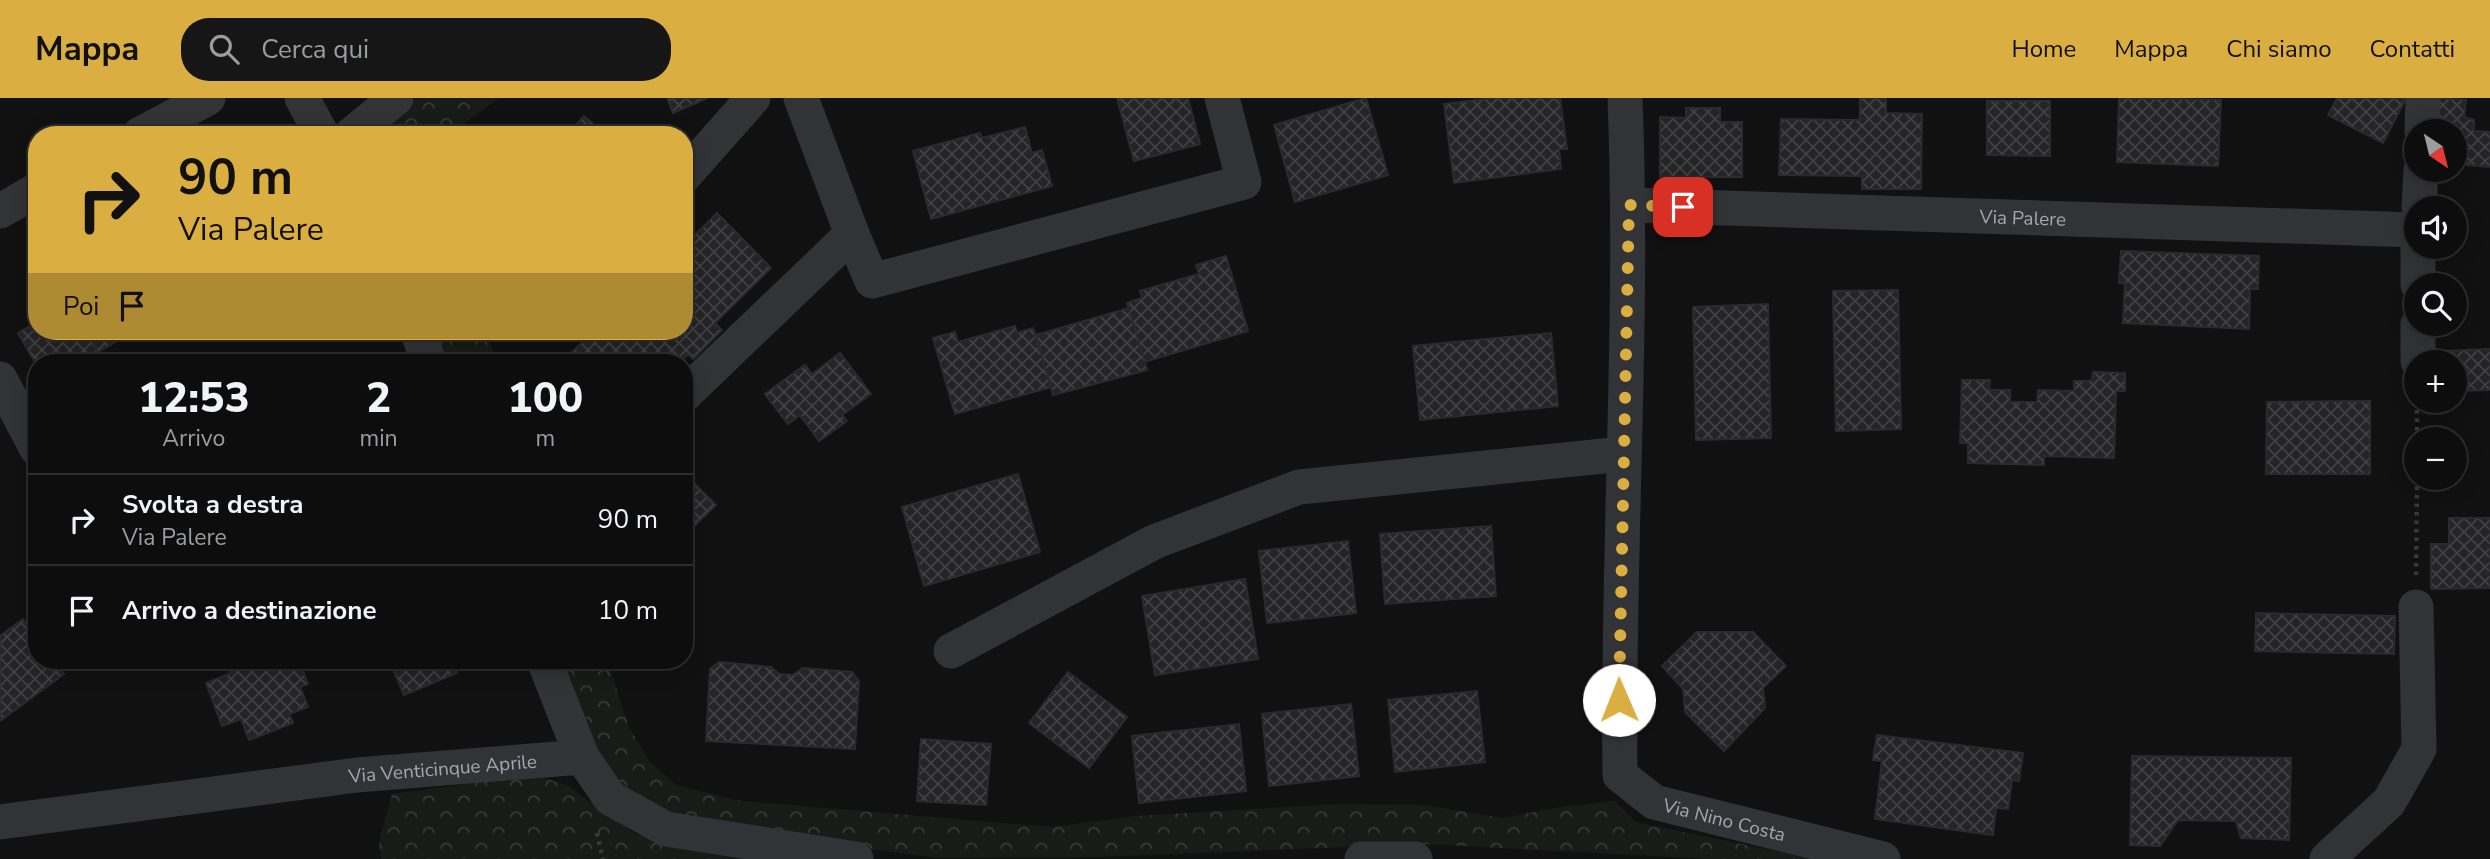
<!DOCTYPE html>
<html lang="it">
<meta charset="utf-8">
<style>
body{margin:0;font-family:"Nunito Sans",sans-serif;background:#161617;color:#f1f3f6;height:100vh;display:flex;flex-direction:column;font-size:26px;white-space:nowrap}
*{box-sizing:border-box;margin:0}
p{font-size:23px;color:#9a9c9e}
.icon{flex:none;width:38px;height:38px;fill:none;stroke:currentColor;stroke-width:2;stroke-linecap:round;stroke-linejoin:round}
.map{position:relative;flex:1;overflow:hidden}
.side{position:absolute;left:28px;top:256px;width:665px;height:315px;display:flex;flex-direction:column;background:#0d0d0e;border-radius:28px;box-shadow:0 4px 18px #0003,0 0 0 2px #2d2d2e}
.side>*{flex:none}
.banner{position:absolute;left:28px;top:28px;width:665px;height:214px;border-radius:28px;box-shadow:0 4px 18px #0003,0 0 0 2px #2d2d2e;background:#daae40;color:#111;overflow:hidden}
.needle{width:46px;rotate:145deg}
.tools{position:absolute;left:2404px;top:21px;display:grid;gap:14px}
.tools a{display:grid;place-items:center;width:63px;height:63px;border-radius:50%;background:#0d0d0e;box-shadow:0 4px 18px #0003,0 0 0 2px #2d2d2e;font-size:35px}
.pin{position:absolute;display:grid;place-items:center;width:60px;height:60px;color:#fff;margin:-30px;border-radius:14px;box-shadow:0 4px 10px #0006}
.me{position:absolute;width:77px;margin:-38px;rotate:359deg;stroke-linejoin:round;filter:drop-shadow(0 0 5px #0008)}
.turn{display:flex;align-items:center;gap:24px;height:147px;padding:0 35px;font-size:32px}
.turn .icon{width:91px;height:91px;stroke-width:2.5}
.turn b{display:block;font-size:49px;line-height:60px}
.then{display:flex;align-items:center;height:66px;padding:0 35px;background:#0003;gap:14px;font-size:26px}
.eta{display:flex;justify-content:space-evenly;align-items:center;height:119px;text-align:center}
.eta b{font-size:42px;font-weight:800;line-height:49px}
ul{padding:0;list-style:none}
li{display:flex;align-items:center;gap:21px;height:91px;padding:0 35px;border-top:2px solid #2d2d2e}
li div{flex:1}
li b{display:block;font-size:26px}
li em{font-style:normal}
header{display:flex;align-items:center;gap:42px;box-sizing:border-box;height:98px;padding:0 35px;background:#daae40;color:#111}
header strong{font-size:33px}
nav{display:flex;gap:38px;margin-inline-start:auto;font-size:24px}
.search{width:490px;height:63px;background:#161617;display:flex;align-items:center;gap:18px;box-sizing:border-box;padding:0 24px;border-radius:28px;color:#9a9c9e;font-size:26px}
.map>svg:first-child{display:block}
</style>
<header>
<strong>Mappa</strong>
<div class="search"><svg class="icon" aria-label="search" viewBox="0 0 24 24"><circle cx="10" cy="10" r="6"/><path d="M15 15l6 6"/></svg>Cerca qui</div>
<nav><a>Home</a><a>Mappa</a><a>Chi siamo</a><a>Contatti</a></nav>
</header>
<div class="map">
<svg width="2490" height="761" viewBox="0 0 2490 761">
<defs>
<pattern id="forest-crowns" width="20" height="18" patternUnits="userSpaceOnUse" patternTransform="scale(1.75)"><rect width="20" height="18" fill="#181c18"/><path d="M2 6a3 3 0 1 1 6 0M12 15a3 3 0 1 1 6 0" fill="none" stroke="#373a37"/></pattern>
<pattern id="building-cross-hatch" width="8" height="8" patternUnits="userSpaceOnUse" patternTransform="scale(1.75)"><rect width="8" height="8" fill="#242426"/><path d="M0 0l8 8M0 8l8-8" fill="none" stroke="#414143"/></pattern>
</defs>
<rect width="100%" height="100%" fill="#111112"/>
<g fill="url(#forest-crowns)">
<polygon points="417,0 499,0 448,37 375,37 396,15"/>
<polygon points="429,233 484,233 499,264 441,264"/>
<polygon points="551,562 607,562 629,629 649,663 676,687 740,703 1052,729 1136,718 1339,706 1423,707 1503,720 1554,710 1615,703 1635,724 1814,761 1711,761 1423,746 1096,759 938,760 750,735 674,722 617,688"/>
<polygon points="536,677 568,688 635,736 709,756 740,761 381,761 379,744 392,696"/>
</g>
<g fill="url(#building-cross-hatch)" stroke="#2b2b2e" stroke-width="2">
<polygon points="667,0 708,0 673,15"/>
<polygon points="1117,0 1188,0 1200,46 1134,63"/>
<polygon points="1366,0 1388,77 1295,104 1274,27"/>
<polygon points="1492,0 1560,0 1567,51 1559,51 1561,71 1454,85 1444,6"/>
<polygon points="1860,0 1886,0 1886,15 1922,16 1921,91 1862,91 1862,78 1779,77 1781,21 1860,22"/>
<polygon points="2119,0 2221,2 2218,68 2117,64"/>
<polygon points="2337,0 2406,0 2383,45 2328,17"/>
<polygon points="2437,0 2466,2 2464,19 2474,22 2474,33 2490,34 2490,69 2455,66 2455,33 2435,33"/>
<polygon points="1987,3 2050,3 2050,58 1987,57"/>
<polygon points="1686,10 1720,10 1720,24 1742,24 1742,79 1660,79 1660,19 1686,20"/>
<polygon points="584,18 606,37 567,37"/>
<polygon points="1025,29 1032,55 1042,52 1052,88 931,121 913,53 980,35 982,40"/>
<polygon points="717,115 771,170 715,225 722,232 693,261 688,256 680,264 582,264 572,254 594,233 684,233 684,148"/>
<polygon points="2121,153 2259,158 2258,191 2250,191 2249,231 2123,225 2125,185 2119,185"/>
<polygon points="1226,158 1248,233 1144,264 1127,205 1142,200 1140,193 1199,176 1196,167"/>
<polygon points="1898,192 1901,331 1836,333 1833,193"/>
<polygon points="1768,206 1771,340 1696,342 1693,209"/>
<polygon points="1129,210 1147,272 1053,297 1036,237"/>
<polygon points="37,224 37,233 86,233 98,254 79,264 37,264 37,268 18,235"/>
<polygon points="1015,228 1017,235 1033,230 1051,289 955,316 933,240 955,234 958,244"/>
<polygon points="86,233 135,233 98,254"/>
<polygon points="1551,235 1558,308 1420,322 1413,248"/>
<polygon points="2490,251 2490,292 2455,293 2455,264 2444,264 2443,253"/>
<polygon points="840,255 871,296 842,317 847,323 819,343 800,317 788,326 765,296 805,267 812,276"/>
<polygon points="2093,274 2125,275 2125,293 2116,293 2114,360 2044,358 2044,367 1968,365 1968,345 1960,345 1962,282 1990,282 1989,292 2010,292 2010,304 2037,304 2038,292 2074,293 2074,283 2092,283"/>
<polygon points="2370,303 2370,376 2266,376 2267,304"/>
<polygon points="684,375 716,407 684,438"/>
<polygon points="1018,376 1040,454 924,488 902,409"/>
<polygon points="2449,420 2490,420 2490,490 2431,491 2431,446 2449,446"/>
<polygon points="1491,428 1496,498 1385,506 1380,436"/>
<polygon points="1348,443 1356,515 1267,525 1259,453"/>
<polygon points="1245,481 1258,561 1155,577 1142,498"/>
<polygon points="2256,515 2395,518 2394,556 2255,553"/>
<polygon points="23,521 37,540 37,562 53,562 64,576 0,623 0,538"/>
<polygon points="1697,534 1753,534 1786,568 1763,590 1765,610 1724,653 1685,614 1683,591 1662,568"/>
<polygon points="226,562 320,562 321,565 303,572 308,586 300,589 308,609 289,616 293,625 249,642 241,621 222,628 206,585 231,575"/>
<polygon points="389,562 452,562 457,575 404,597"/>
<polygon points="719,564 771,569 779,576 793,577 803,570 852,574 859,583 855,651 706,643 710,571"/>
<polygon points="1068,574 1127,619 1089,670 1029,625"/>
<polygon points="1477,593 1485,664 1395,674 1388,602"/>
<polygon points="1351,606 1359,678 1269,688 1262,616"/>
<polygon points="1239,626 1246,693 1139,705 1132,638"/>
<polygon points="1877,637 2023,655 2019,683 2012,682 2008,711 1996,710 1993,737 1875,721 1882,663 1873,662"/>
<polygon points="921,641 991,646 986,707 917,703"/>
<polygon points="2132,658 2291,660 2289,742 2241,740 2236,723 2178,722 2160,748 2130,747"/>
</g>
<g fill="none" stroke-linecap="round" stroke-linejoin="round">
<g stroke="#38393d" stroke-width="4.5" stroke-dasharray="3.5 5" stroke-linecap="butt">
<polyline points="2417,341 2417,303"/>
<polyline points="2416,477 2417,380"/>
<polyline points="597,735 603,761"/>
</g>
<g stroke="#323336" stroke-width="35">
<polyline points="302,0 322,37"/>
<path id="s1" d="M1625 0C1634 226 1617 452 1620 677L1654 704 1883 761"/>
<polyline points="2422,33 2423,0"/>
<polyline points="139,37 208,0"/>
<polyline points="351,37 396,0"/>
<polyline points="684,78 753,0"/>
<path id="s2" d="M1629 107 2417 132"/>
<polyline points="2419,110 2421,72"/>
<polyline points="0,113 37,92"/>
<polyline points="852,136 872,183 1244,84 1222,0"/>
<polyline points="2418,187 2418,149"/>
<polyline points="417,233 429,264"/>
<polyline points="2418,263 2418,226"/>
<polyline points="0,281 37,351"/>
<polyline points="684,297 852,136 801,0"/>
<polyline points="951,553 1154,444 1299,389 1623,356"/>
<polyline points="544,562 582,659"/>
<path id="s3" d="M0 724 357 677 582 659 610 700 666 731 856 761"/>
<polyline points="1362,761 1415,761"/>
<polyline points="2327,761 2389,704 2419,651 2416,509"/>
</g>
</g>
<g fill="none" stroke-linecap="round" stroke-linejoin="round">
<polyline stroke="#daae40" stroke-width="12" stroke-dasharray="0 21.6" points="1619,602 1629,107 1683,109"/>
</g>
<g text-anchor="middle" stroke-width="7" stroke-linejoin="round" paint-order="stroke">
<g font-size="19" fill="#a4a7b1" stroke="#0c0c0d">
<text dy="7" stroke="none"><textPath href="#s2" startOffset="394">Via Palere</textPath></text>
<text dy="7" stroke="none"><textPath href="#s3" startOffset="446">Via Venticinque Aprile</textPath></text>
<text dy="7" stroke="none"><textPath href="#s1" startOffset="793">Via Nino Costa</textPath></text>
</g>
</g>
</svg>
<div class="tools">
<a><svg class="needle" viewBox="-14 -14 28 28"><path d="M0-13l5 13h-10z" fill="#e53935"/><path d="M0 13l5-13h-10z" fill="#9a9c9e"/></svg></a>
<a><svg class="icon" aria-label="sound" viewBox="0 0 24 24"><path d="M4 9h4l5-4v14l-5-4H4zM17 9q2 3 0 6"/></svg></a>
<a><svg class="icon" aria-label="search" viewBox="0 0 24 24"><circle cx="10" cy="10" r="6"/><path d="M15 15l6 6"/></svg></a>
<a>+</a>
<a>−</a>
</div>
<div class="pin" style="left:1683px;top:109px;background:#d93025"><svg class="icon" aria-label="arrive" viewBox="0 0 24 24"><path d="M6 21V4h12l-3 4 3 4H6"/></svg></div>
<svg class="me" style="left:1619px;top:602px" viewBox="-20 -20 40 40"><circle r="19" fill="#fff"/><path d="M0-13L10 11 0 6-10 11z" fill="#daae40"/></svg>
<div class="banner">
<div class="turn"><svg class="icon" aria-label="right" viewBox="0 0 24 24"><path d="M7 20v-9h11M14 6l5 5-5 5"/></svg><div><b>90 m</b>Via Palere</div></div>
<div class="then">Poi<svg class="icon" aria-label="arrive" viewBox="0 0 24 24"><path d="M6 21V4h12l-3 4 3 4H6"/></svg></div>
</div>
<section class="side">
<div class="eta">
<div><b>12:53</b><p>Arrivo</p></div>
<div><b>2</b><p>min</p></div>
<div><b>100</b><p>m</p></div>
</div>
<ul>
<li><svg class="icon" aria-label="right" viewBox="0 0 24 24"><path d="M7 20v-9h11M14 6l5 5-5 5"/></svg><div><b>Svolta a destra</b><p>Via Palere</p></div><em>90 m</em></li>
<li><svg class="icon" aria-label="arrive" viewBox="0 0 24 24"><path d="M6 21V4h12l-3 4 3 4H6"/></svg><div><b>Arrivo a destinazione</b></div><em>10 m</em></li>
</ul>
</section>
</div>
